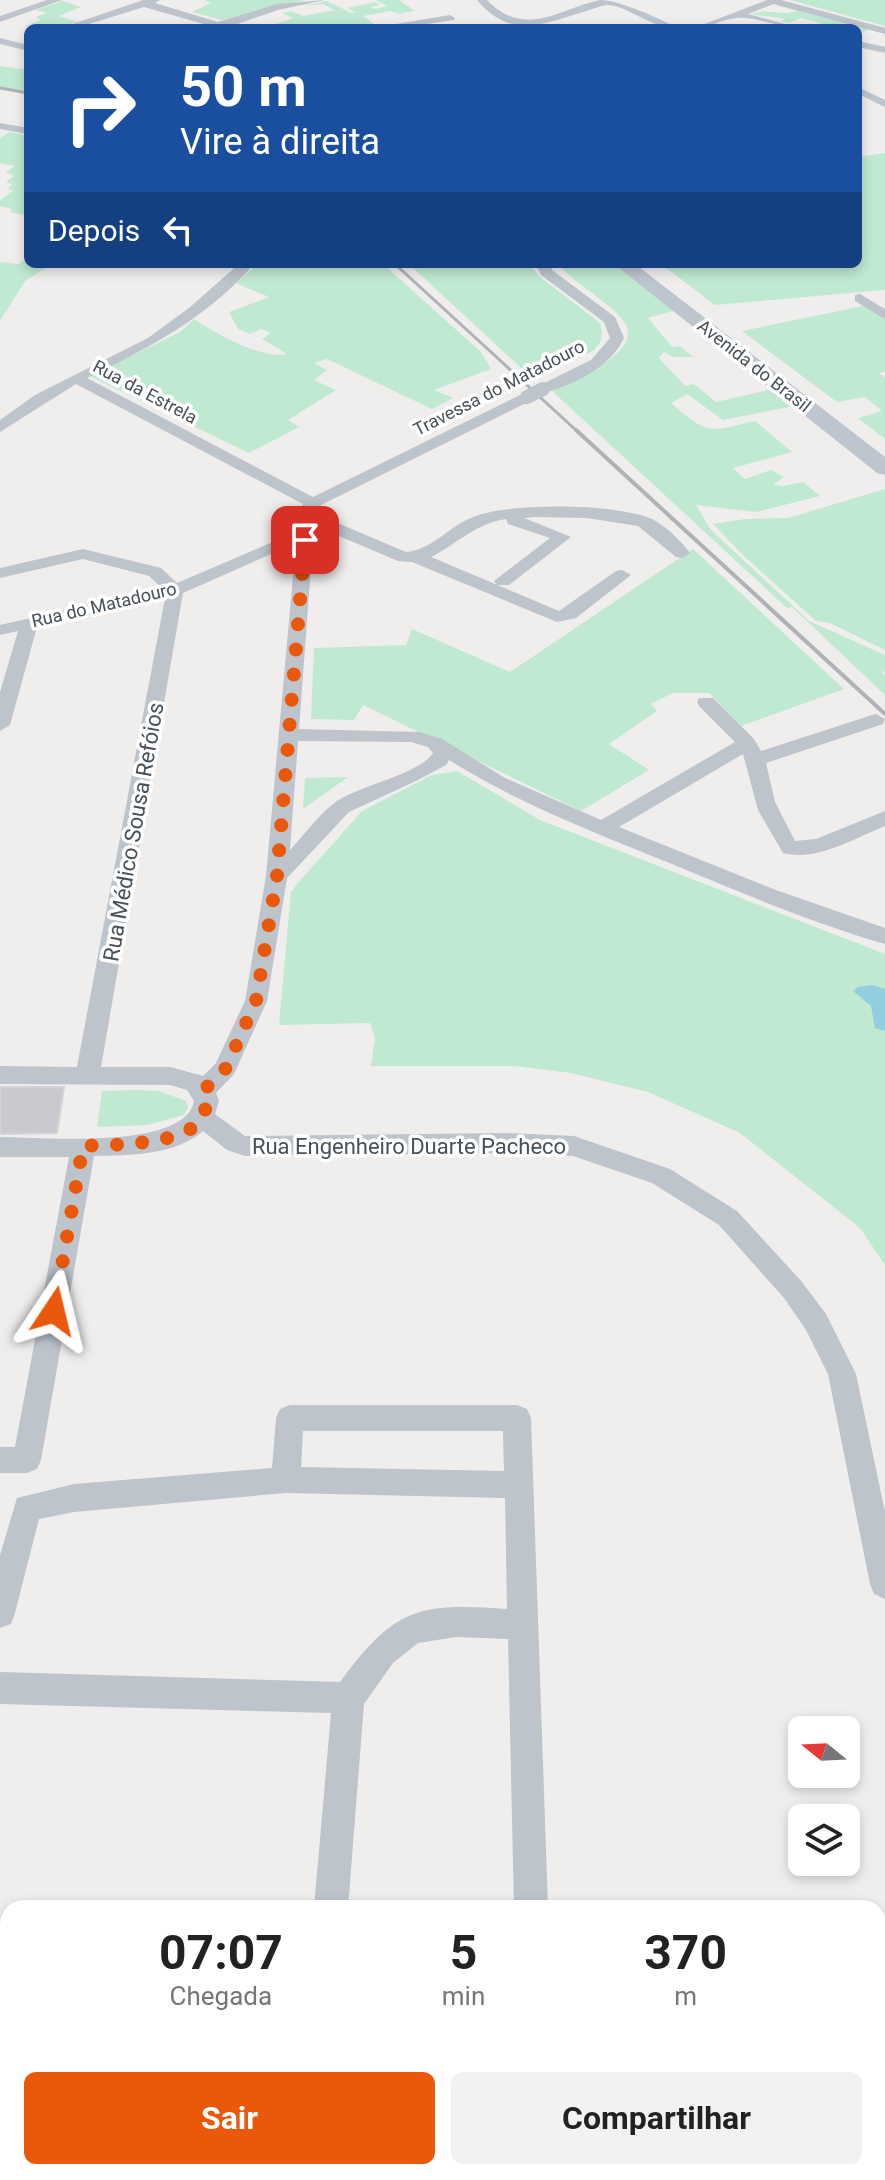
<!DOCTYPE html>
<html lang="pt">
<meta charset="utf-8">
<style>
body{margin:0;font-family:Roboto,sans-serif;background:#f2f2f2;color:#222;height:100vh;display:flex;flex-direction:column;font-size:30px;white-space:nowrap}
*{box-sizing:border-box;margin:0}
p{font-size:26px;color:#767676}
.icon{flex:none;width:44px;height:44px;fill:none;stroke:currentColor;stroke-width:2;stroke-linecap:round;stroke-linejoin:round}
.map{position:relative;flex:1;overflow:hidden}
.sheet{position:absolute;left:0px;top:1900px;width:886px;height:280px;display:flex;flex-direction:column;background:#fff;border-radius:24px 24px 0 0;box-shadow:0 4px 12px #0003}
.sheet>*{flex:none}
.banner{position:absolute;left:24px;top:24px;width:838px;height:244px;border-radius:12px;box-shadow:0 4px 12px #0003;background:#1a4fa0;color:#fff;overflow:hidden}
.needle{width:52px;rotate:288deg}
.buttons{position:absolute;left:788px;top:1716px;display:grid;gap:16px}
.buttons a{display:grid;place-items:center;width:72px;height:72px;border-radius:12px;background:#fff;box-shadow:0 4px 12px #0003;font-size:40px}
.pin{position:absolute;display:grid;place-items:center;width:68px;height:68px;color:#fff;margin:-34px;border-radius:16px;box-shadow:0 4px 12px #0006}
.me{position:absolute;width:88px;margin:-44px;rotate:10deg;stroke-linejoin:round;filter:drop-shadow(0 0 6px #0008)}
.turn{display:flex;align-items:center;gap:28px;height:168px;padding:0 24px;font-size:36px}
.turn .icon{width:104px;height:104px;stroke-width:2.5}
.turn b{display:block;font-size:56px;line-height:68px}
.then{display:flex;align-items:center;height:76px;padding:0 24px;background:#0003;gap:16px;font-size:30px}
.eta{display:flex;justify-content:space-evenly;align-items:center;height:136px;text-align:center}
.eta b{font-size:48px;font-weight:700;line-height:56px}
.cta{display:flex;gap:16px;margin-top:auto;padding:16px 24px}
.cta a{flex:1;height:92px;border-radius:12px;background:#ea580c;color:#fff;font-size:32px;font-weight:700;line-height:92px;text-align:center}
.cta a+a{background:#f2f2f2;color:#222}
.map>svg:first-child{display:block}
</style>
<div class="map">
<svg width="885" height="2180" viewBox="0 0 885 2180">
<rect width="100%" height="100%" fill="#f0eded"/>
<g fill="#c0e9d1">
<polygon points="204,0 306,0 222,20 192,12 211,3"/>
<polygon points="376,0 399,0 415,11 401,13 403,15 390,11 363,16 377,26 368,28 263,28 293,18 282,13 291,11 303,16 335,10 323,4 304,6 327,1 351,13 356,12 347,8 376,2 380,5 371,7 375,9 387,6"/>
<polygon points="790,0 885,0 885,26"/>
<polygon points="63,1 81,7 59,16 78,22 60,27 25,26 41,20 36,17 47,13 35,10"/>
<path d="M780 3 871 28 860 34 858 28H814L821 23 801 18 789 23 781 21 785 19C773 16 763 17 751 14 770 7 779 17 797 11L775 5Z"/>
<polygon points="0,66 28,70 28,91 0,87"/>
<polygon points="10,132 28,136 28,216 10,212 12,209 0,206 0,200 13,191 8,189 12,184 6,182 14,176 6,172 15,166 0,163 0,138"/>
<polygon points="885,153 885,290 715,305 661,264 858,264 858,157"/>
<polygon points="28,257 28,264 52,264 25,281 0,321 0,262 19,264"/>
<path d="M258 264H383L481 352 491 369 434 390 453 398 432 409 327 359 314 363 327 370 314 380 336 390 288 420 299 427 249 453 90 376 180 332 194 319C215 333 262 360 287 354L262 339 271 333 261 329 250 334 238 329 229 312 269 297 236 283Z"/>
<path d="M409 264H529L540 277 600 323C604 336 602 342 593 351L533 379Z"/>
<path d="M558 264H615L676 310 648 318 672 347 680 346 693 357H673L664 352 659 358 685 386 694 384 716 402 777 388 799 405 723 420 687 394 671 403C708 435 708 432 755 421L792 452 733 468 745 479 771 470 784 477 773 485 783 486 803 482 820 496 756 512 696 505 711 530 809 621 885 655V670L882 673 885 675V695L792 607 787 608 551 390C571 380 637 356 627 327 622 314 606 305 596 296 583 286 568 276 558 264Z"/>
<polygon points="868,305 885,317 885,371 879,373 885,378 885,439 858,418 882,411 865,397 837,402 742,331"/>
<polygon points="885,489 885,650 830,623 816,621 744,556 713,524 745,519 788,518"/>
<polygon points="693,549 844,689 741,726 709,693 673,693 651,704 657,711 609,744 649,770 581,811 363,705 354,720 311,719 314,648 406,645 412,629 510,672"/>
<polygon points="457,771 540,820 885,954 885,1265 860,1228 740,1133 648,1092 571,1073 515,1066 371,1066 375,1038 370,1023 279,1025 291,892 297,884 362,811 432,775"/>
<polygon points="348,777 303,809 305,778"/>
<polygon points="138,1090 159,1091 186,1101 188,1107 184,1115 147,1125 97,1127 102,1091"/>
</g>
<polygon fill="#93cee0" points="872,985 885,989 885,1031 875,1028 871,1006 853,991 858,987"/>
<polygon fill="#c9c9cf" stroke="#d2d3d8" stroke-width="2" points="0,1087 64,1087 57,1133 0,1134"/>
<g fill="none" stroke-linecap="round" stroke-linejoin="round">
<g fill="#bdc4cb" fill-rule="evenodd">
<polygon points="47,0 62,0 0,22 0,16"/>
<polygon points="143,0 160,0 155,3 218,22 277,4 325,0 278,10 226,28 202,28 207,25 144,7 76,28 61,28"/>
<path d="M477 0H487C526 40 559 8 601 0 617 0 663 19 676 28 651 28 626 5 607 5 599 6 590 10 583 12 540 25 510 39 477 0Z"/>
<path d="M767 0H781L885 28V34L774 4 748 14 800 28C780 28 754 16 737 18 722 19 710 28 694 28Z"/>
<polygon points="450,15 455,18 454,20 399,28 372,28"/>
<polygon points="0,38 28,45 28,51 0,44"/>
<polygon points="858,41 885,47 885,53 858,47"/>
<polygon points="858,87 885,100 885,107 858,94"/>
<polygon points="0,123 28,128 28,134 0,129"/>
<path d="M239 264H254C208 317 149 348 87 378L313 497 522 394H532V400L319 506 311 515 321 516 406 552C432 550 448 527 471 518 506 502 619 503 654 520 667 527 681 541 690 553L682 558 676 557 638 526 587 518 536 517 524 518 571 537 509 585H497L494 581 550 538 508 524 506 519C476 523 457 544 431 557L559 611 616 571 622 570 631 575 576 618 557 622 412 562 398 561 313 525 286 527 284 523 286 519 298 517 296 514 303 504 76 384 0 432V420L35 395 148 338 189 308Z"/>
<path d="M536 264H550L552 270 615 317 624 338C610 368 573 385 543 393L536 389 538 386 591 360 610 338 604 322 541 275Z"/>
<polygon points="860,294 885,309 885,319 855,301 855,295"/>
<path d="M294 533 311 536 313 540 299 729 419 732 442 739 505 778 601 820 735 742 699 706 697 702 699 698H713L754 739 761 751 869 716 876 714 885 719 883 724 766 763 775 802 795 841 816 839 885 811V826C855 838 816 862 783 853L758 810 743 754 619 827 776 890 885 928V944C812 923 742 893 672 864 596 833 519 804 449 760L446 765 418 780 349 812 287 878 267 1001 234 1074 216 1093 219 1101 215 1114 245 1136 506 1133 574 1136 670 1169 737 1211 802 1282 826 1314 856 1374 885 1512V1599L874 1594 870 1584 828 1374 806 1330 784 1298 719 1225 652 1183 573 1156 506 1153 245 1156 227 1150 203 1131C174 1156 129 1155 94 1156L41 1460 37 1469 27 1473H0V1447H15L69 1157H0V1137C40 1137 185 1151 194 1101L187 1090 170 1085 0 1084V1066L77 1067 165 598 37 627 10 725 0 731V692L18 631 0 635V625L162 588 149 576 83 559 0 578V568L83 549 161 568 177 583ZM296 543 266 876 245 1001 216 1063 203 1076 170 1067H101L183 593ZM298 741 411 742 428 747 433 753C419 775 355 786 333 804 317 817 304 835 290 850Z"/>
<path d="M290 1405H517L527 1409 531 1418 548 1908H514L508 1639 456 1637 418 1643 393 1663 364 1704 348 1908H314L331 1713 0 1704V1672L340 1682C394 1609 417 1602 507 1609L505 1498 286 1493 74 1512 39 1519 15 1613 11 1624 0 1628V1555L17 1498 74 1484 272 1468 276 1418 280 1409ZM303 1431H503L504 1471 301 1467Z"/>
</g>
<polygon fill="#bdc5cf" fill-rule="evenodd" points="614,264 635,264 885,457 885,475 877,473"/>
<g fill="#b0bcc9" fill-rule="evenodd">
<rect x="0" y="1926" width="8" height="56"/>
<rect x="878" y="1967" width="7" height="56"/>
</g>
<g stroke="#b0b2b7" stroke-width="3">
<polyline points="0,88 28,93"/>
<polyline points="395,264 578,432"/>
</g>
<polyline stroke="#b0b2b7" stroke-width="4" points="576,430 885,714"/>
<polyline stroke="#bdc4cb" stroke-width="14" points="527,397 543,389"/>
</g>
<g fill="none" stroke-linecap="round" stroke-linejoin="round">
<path stroke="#ea580c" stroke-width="14" stroke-dasharray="0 25.2" d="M54 1311 83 1146C115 1144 224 1148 203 1091L226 1068 256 1001 277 876 305 540"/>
</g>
<g text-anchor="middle" stroke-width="7" stroke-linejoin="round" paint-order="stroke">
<g font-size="18" fill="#485058" stroke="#fff">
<text transform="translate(754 366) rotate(38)" y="6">Avenida do Brasil</text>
<text transform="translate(499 388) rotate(-27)" y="6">Travessa do Matadouro</text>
<text transform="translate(145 392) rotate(28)" y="6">Rua da Estrela</text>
<text transform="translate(104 605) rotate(-13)" y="6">Rua do Matadouro</text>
</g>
<g font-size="22" fill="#485058" stroke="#fff">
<text transform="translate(133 832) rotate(-80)" y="8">Rua Médico Sousa Refóios</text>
<text x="409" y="1154">Rua Engenheiro Duarte Pacheco</text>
</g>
</g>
</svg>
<div class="buttons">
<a><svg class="needle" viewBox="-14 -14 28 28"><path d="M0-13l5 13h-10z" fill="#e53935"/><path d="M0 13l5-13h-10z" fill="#767676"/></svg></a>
<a><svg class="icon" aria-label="layers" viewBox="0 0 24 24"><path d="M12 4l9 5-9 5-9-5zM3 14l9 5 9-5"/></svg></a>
</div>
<div class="pin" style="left:305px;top:540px;background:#d93025"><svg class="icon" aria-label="arrive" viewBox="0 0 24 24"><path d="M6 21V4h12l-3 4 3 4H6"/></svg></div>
<svg class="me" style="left:54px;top:1311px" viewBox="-20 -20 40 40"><path d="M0-17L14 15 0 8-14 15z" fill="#ea580c" stroke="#fff" stroke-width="4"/></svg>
<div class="banner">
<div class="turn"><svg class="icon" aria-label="right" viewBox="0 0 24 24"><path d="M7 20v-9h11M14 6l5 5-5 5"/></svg><div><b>50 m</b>Vire à direita</div></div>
<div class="then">Depois<svg class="icon" aria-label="left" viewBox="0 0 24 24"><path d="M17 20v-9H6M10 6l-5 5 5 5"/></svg></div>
</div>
<section class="sheet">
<div class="eta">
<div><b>07:07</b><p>Chegada</p></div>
<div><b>5</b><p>min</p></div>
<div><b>370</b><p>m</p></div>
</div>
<div class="cta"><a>Sair</a><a>Compartilhar</a></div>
</section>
</div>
